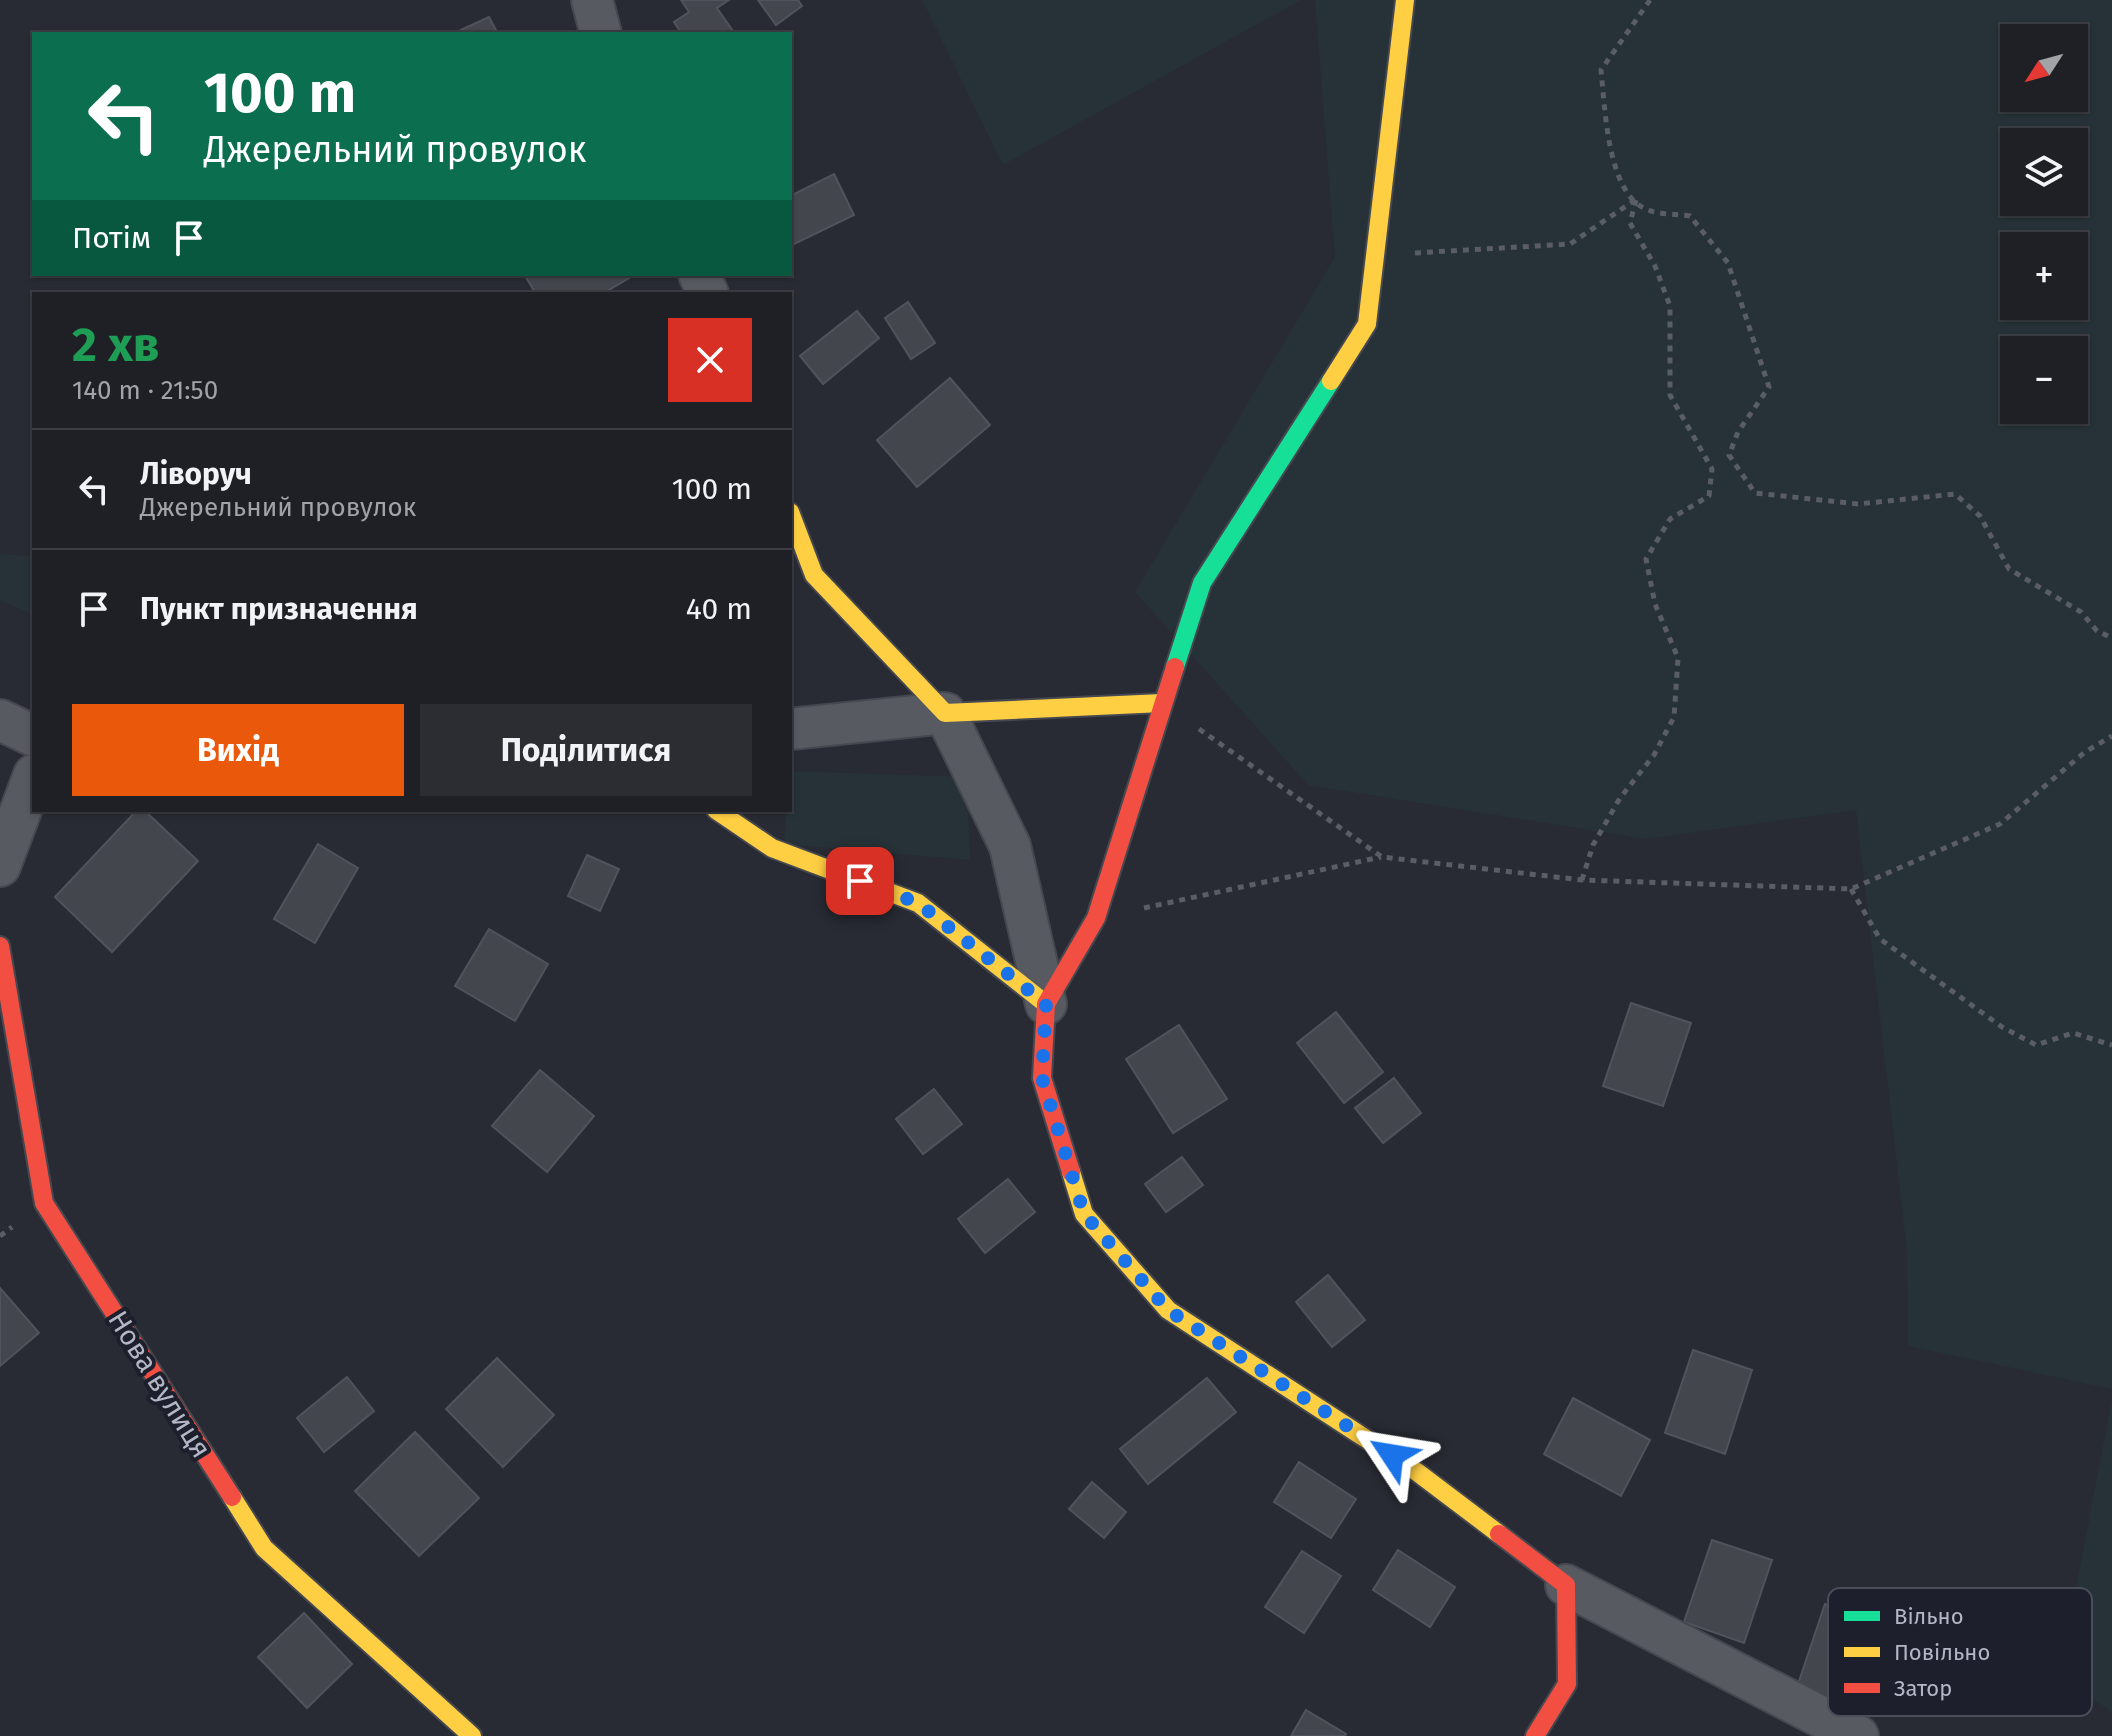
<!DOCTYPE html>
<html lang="uk">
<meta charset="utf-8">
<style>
body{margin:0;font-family:"Fira Sans",sans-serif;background:#2b2d32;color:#f1f3f6;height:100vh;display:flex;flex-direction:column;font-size:30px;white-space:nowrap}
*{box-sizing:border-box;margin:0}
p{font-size:26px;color:#a1a3a7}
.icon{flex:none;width:44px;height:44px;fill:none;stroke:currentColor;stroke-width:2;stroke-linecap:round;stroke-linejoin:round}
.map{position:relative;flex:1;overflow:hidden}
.side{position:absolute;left:32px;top:292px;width:760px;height:520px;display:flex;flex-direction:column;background:#1e2026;border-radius:0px;box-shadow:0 2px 6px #0004,0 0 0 2px #3c3e43}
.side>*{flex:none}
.top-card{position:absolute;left:32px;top:32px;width:760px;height:244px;border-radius:0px;box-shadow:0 2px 6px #0004,0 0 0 2px #3c3e43;background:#0b6e4f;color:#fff;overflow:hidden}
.needle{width:52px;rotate:234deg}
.controls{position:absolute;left:2000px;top:24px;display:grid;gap:16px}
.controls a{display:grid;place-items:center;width:88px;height:88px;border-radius:0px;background:#1e2026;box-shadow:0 2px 6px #0004,0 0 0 2px #3c3e43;font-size:40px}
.pin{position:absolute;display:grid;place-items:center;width:68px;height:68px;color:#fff;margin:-34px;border-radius:16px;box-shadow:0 4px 12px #0006}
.me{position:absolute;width:88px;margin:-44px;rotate:303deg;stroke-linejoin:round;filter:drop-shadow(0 0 6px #0008)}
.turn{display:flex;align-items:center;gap:28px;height:168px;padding:0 40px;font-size:36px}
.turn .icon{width:104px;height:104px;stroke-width:2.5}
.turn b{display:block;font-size:56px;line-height:68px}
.then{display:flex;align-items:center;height:76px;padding:0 40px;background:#0003;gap:16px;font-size:30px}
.round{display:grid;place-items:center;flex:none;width:84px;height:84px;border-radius:0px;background:#2b2d32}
.headline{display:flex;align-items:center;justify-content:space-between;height:136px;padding:0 40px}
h1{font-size:48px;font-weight:700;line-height:60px;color:#1e9e55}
.cta{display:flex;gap:16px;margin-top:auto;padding:16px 40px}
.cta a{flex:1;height:92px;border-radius:0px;background:#ea580c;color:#fff;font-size:32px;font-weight:700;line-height:92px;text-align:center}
.cta a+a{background:#2b2d32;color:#f1f3f6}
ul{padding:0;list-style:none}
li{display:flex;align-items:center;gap:24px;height:120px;padding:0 40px;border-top:2px solid #3c3e43}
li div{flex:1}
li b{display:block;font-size:30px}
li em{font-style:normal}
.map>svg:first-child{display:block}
</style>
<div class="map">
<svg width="2112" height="1736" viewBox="0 0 2112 1736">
<rect width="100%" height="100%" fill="#282b33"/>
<g fill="#263237" fill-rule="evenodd">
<polygon points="922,0 1301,0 1003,165"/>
<path d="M1315 0H2112V1389L1908 1346 1907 1251 1856 810 1645 839 1308 785 1135 592 1335 257ZM2014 38H2074V98H2014ZM2014 142H2074V202H2014ZM2014 246H2074V306H2014ZM2014 350H2074V410H2014Z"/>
<polygon points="0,554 34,556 34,615 0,600"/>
<polygon points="790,771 967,777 970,860 784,844 786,810 790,810"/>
<polygon points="2112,1400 2112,1712 2059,1676"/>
</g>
<g fill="#44464e" stroke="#50535b" stroke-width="2">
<polygon points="681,0 729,0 717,8 735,34 682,34 674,22 689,12"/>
<polygon points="758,0 798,0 802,6 776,25"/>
<polygon points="489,17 498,34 452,34"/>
<polygon points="834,174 854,215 790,246 790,196"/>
<polygon points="524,274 627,274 629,278 602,294 536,294"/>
<polygon points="908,302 935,343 911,359 885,318"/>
<polygon points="857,311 879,338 823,384 800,356"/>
<polygon points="950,378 990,425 917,487 877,440"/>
<polygon points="137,810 144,810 198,861 112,952 55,897"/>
<polygon points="318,844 358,868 315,943 274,919"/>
<polygon points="587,855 619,869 600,911 568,896"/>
<polygon points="489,929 548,964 515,1021 455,986"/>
<polygon points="1631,1003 1691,1023 1663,1106 1603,1086"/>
<polygon points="1336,1012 1383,1072 1344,1103 1297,1043"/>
<polygon points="1179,1025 1227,1099 1173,1133 1126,1059"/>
<polygon points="540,1070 594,1116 547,1172 492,1126"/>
<polygon points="1394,1078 1421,1113 1383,1143 1355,1108"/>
<polygon points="934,1089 962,1124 923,1154 896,1119"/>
<polygon points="1182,1157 1203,1185 1166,1212 1145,1184"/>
<polygon points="1008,1179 1035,1212 985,1253 958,1219"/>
<polygon points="1328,1275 1365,1320 1332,1347 1296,1302"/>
<polygon points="0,1288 39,1333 0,1366"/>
<polygon points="1693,1350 1752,1370 1725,1454 1665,1433"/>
<polygon points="497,1358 554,1415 503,1467 446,1409"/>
<polygon points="347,1377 374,1411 324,1452 297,1418"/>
<polygon points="1207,1378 1236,1412 1148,1484 1120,1449"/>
<polygon points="1573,1398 1650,1440 1621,1496 1544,1454"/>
<polygon points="415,1432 479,1498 419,1556 355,1491"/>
<polygon points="1299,1462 1356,1499 1331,1538 1274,1502"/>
<polygon points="1092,1482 1126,1512 1104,1538 1069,1509"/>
<polygon points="1712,1540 1772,1560 1744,1643 1684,1622"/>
<polygon points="1398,1550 1455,1587 1430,1627 1373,1590"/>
<polygon points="1302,1551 1341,1576 1304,1633 1265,1607"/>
<polygon points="1825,1604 1885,1624 1857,1706 1797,1687"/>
<polygon points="304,1613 352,1664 307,1708 258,1657"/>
<polygon points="1306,1710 1346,1734 1345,1736 1291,1736"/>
</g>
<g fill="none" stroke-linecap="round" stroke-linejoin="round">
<g stroke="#464850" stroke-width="44">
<g id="street">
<polyline points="592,0 601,34"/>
<polyline points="699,274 708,294"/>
<polyline points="0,720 34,736"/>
<polyline points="790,729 945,713 1010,846 1046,1004"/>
<polyline points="0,866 34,775"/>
<polyline points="1566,1585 1858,1736"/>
</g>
</g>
<g stroke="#464850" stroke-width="22">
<polyline id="fast" points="1175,667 1202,583 1331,381"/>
</g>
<g stroke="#464850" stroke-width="22">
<g id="slow">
<polyline points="1331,381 1367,324 1405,0"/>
<polyline points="790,512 814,575 945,713 1162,703"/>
<polyline points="716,810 772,848 918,903 1046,1004"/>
<polyline points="1071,1172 1084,1214 1168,1310 1417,1472 1499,1534"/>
<polyline points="232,1497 264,1548 472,1736"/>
</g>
</g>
<g stroke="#464850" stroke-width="22">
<g id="jam">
<polyline points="0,946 44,1203 232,1497"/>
<polyline points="1071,1172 1042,1078 1046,1004 1096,918 1175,667"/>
<polyline points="1499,1534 1566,1585 1567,1684 1535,1736"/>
</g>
</g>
<g stroke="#5a5d63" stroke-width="5" stroke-dasharray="6 6" stroke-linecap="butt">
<path d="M1650 0 1601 70C1605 107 1607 193 1646 209 1659 215 1677 214 1690 216L1728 263 1769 387 1738 432 1729 455 1755 493 1858 504 1955 494 1980 516 2009 569 2081 612 2097 631 2112 638"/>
<polyline points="1415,253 1570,244 1635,200"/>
<polyline points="1199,729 1382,857 1582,880 1851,889 2000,824 2085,752 2112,736"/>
<polyline points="1582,880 1593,845 1620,798 1654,755 1674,717 1678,658 1655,604 1646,559 1670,519 1709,496 1712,469 1670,395 1670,306 1655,266 1630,223 1636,200"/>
<polyline points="1851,889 1880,939 2002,1027 2036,1045 2073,1033 2112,1045"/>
<polyline points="1144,908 1381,857"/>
<polyline points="0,1236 12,1227"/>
</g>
<use href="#street" stroke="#585a62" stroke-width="40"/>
<use href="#fast" stroke="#16e098" stroke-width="18"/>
<use href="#slow" stroke="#ffcf43" stroke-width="18"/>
<use href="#jam" stroke="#f24e42" stroke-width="18"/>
</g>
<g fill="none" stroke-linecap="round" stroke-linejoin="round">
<polyline stroke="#1a73e8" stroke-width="14" stroke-dasharray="0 25.2" points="860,881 918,903 1046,1004 1042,1078 1084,1214 1168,1310 1392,1455"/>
</g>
<g text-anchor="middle" stroke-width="8" stroke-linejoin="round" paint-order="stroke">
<g font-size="28" fill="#b3b6c4" stroke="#1d202c">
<text transform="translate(160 1384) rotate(58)" y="10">Нова вулиця</text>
</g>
</g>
<rect x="1828" y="1588" width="264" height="128" rx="12" fill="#1d202c" stroke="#4a4d5a" stroke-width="2"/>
<rect x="1844" y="1611" width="36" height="10" fill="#16e098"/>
<rect x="1844" y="1647" width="36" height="10" fill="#ffcf43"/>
<rect x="1844" y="1683" width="36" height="10" fill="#f24e42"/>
<g font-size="22" fill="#b3b6c4">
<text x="1894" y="1624">Вільно</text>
<text x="1894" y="1660">Повільно</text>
<text x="1894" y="1696">Затор</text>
</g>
</svg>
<div class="controls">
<a><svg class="needle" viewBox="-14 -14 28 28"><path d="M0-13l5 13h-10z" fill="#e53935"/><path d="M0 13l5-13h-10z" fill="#a1a3a7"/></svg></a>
<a><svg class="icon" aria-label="layers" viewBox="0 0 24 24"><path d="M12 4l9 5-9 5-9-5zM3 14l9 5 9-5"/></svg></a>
<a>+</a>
<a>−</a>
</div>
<div class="pin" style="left:860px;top:881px;background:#d93025"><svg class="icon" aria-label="arrive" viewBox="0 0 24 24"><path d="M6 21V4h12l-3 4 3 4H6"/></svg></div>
<svg class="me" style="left:1392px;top:1455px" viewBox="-20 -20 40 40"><path d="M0-17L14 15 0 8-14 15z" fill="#1a73e8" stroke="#fff" stroke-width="4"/></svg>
<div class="top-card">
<div class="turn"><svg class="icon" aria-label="left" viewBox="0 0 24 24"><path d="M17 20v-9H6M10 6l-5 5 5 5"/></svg><div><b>100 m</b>Джерельний провулок</div></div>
<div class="then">Потім<svg class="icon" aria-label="arrive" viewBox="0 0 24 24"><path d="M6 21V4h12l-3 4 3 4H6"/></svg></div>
</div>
<section class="side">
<div class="headline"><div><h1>2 хв</h1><p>140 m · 21:50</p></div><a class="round" style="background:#d93025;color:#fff"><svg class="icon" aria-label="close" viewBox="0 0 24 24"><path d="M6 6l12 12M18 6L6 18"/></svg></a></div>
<ul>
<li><svg class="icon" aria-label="left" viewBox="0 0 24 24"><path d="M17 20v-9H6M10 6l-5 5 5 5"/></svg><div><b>Ліворуч</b><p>Джерельний провулок</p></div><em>100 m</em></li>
<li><svg class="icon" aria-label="arrive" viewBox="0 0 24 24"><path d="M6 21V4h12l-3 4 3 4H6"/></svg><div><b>Пункт призначення</b></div><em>40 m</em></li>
</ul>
<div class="cta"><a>Вихід</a><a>Поділитися</a></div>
</section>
</div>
